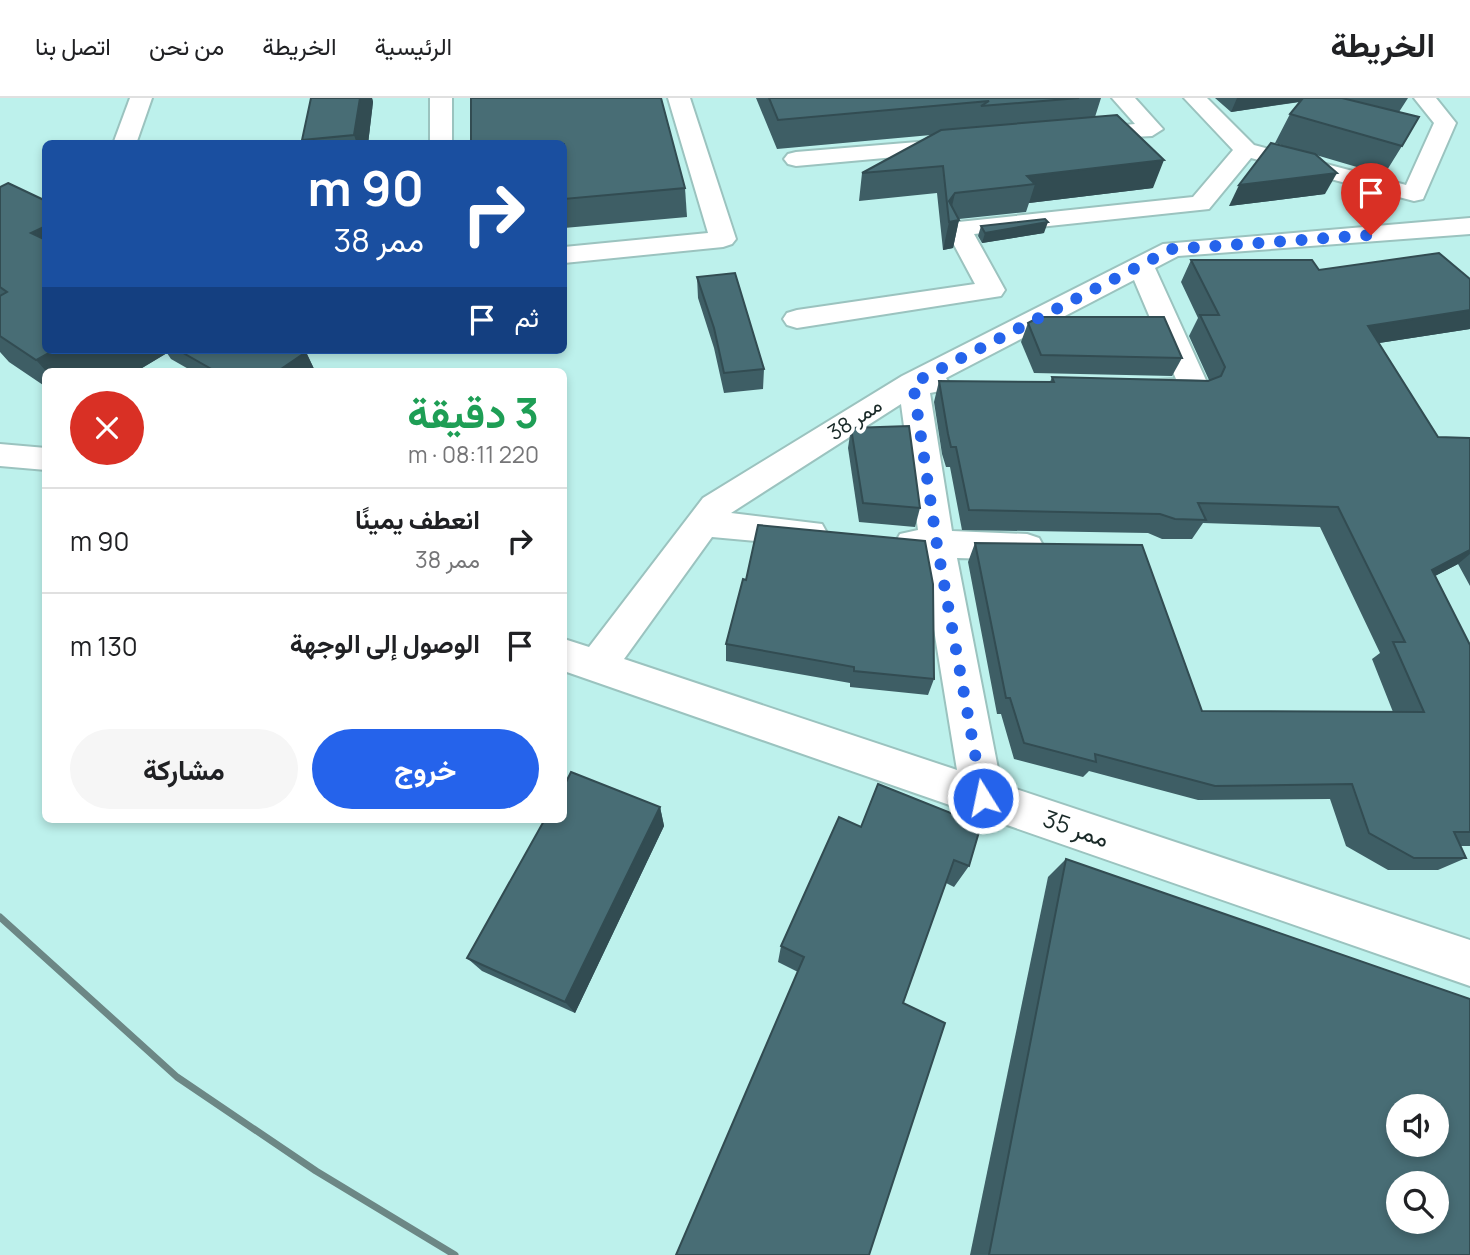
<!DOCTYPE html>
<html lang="ar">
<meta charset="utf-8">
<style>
body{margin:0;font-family:Manrope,Vazirmatn,sans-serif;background:#f6f6f6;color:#202124;direction:rtl;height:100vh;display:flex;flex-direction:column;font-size:26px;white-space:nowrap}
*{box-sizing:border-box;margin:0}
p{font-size:23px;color:#757577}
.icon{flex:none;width:38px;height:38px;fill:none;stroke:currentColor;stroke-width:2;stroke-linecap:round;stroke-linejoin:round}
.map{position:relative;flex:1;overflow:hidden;direction:ltr}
.sheet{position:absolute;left:42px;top:270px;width:525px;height:455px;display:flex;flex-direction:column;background:#fff;border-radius:10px;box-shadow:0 4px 10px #0003;direction:rtl}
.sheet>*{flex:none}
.banner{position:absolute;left:42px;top:42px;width:525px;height:214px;border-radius:10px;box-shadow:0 4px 10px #0003;direction:rtl;background:#1a4fa0;color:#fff;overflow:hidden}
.buttons{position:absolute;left:1386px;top:996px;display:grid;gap:14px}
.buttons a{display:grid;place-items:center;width:63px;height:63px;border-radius:50%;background:#fff;box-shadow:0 4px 10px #0003;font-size:35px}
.pin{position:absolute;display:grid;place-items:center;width:60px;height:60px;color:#fff;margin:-72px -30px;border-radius:50% 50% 50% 0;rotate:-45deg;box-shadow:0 0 7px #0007}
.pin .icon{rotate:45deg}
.me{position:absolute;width:77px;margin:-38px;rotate:350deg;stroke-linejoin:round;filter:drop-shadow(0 0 5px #0008)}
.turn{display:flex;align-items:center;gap:24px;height:147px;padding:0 28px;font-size:32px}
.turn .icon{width:91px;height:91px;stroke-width:2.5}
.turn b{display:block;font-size:49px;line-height:60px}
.then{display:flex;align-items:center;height:66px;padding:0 28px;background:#0003;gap:14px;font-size:26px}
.round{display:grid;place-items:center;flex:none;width:74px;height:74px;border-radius:37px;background:#f6f6f6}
.head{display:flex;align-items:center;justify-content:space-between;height:119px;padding:0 28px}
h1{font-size:42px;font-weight:700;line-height:52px;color:#1e9e55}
.action{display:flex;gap:14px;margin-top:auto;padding:14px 28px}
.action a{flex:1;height:80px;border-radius:42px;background:#2563eb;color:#fff;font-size:28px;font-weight:700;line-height:80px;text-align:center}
.action a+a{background:#f6f6f6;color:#202124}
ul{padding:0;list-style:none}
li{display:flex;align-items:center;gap:21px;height:105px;padding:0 28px;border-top:2px solid #e0e0e0}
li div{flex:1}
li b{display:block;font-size:26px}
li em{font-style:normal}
header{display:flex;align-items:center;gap:42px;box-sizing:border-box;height:98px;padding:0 35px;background:#fff;border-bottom:2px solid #e0e0e0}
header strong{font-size:33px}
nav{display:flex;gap:38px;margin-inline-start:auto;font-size:24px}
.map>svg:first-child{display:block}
</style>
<header>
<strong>الخريطة</strong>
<nav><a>الرئيسية</a><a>الخريطة</a><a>من نحن</a><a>اتصل بنا</a></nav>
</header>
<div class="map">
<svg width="1470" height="1157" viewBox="0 0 1470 1157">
<rect width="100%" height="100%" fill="#d1fbf7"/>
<path fill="#bdf1ec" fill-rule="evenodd" d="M0 0H1470V1157H0ZM46 46H564V252H46ZM46 273H564V721H46ZM1398 1008H1437V1046H1398ZM1398 1085H1437V1124H1398Z"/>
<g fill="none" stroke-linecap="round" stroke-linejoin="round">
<g stroke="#9bc3bf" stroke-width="4">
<g id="minor">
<polygon points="130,0 152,0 136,46 113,46"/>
<rect x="430" y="0" width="22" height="46"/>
<polygon points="668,0 690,0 736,141 732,146 723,149 564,165 564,149 708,135"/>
<polygon points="1112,0 1135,0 1163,31 1152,38 1073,42 1070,37 1073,32 1135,26"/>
<polygon points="1184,0 1207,0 1254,47 1406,87 1434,25 1414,0 1436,0 1456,25 1423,101 1414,103 1251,60 1209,111 974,136 1005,192 1001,198 797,230 787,227 783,221 787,215 797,212 975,186 945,130 949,125 1193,99 1233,52"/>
<polygon points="954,41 962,43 965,48 962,53 796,68 788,66 784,61 788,56 796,54"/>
<path d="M1470 120V136L1178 158 1155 170 1210 291 1206 298C1186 303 1161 302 1141 297L1137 290 1141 283 1176 281 1134 182 946 280 949 285 945 292 930 295 952 433 1027 436 1039 440 1044 449 1039 458 1027 462 957 460 1001 686 1470 842V888L564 573V541L589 549 703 400 902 278 1163 146ZM901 306 918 432 900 436 895 445 900 454 922 458 957 672 624 561 712 439 810 448 822 444 827 435 822 426 731 415Z"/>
<polygon points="0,346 46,350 46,372 0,368"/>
</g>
</g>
<use href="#minor" fill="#fff" fill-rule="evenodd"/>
<polyline stroke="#6c8785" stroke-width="7" points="0,819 177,979 316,1073 455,1157"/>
</g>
<g fill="#3e5e65">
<polygon points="311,0 372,0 373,4 368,46 304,46 302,42"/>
<polygon points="756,0 1101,0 1095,19 1153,90 1029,105 1026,114 959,121 953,150 943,152 937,95 859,103 862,75 931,37 777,51"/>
<polygon points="1215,0 1408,0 1399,14 1402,48 1384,77 1316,57 1325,96 1229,108 1294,51 1275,45 1290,16 1300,4 1231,14"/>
<polygon points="564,46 685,90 687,119 564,130"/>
<polygon points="0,89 46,252 301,252 306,254 315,273 192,273 171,261 167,255 137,273 46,273 46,289 9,264 0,254"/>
<polygon points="981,128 1044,135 982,145 978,138"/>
<polygon points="1191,162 1319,172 1470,231 1379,245 1438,339 1470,340 1470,488 1458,466 1435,478 1470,547 1470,748 1460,748 1466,760 1438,772 1388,772 1346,748 1330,701 1198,702 1089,673 1083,679 1014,661 1001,616 997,616 968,464 975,445 1202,613 1393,614 1372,561 1380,555 1320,429 1203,425 1192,441 1162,441 1148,435 962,432 950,369 946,369 942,356 934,304 939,283 1050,284 1052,279 1209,282 1189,238 1198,220 1181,184"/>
<polygon points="697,179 764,271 763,291 724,295 714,250 698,200"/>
<polygon points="1028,225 1182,260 1172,278 1034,275 1021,244"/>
<polygon points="851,330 920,410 915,429 859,424 848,350"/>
<polygon points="726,546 934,581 928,597 850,589 850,585 726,563"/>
<polygon points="878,686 969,768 954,789 946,785 798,874 778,864 781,848 861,729"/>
<polygon points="660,709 664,728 575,915 482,873 467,860"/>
<polygon points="1066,761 1470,1157 970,1157 1048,779"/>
</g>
<g fill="#324c52">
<polygon points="360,0 372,0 373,4 368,46 357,46 354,37"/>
<polygon points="1237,0 1305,0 1304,3 1231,14"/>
<polygon points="1164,62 1153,90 1029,105 1035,86 1027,78"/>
<polygon points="1337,75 1325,96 1229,108 1239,87"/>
<polygon points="955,95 949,122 949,103"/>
<polygon points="959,122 953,150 943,152 949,124"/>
<polygon points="1048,124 1044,135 982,145 985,135"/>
<polygon points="46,128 46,154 31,135"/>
<polygon points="1470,212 1470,231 1353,249 1368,228"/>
<polygon points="54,252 165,252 167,255 137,273 46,273 36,262"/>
<polygon points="306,254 315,273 278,273"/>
<polygon points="1470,452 1470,456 1458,466 1410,491 1432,472"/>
<polygon points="660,709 664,728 575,915 565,904"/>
</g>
<g fill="#486d75" stroke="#324c52" stroke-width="2" fill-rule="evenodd">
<polygon points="311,0 360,0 354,37 302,42"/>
<polygon points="471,0 661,0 685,90 564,101 564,46 471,46"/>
<polygon points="769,0 1079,0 981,8 989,3 778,22"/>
<polygon points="1303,0 1342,0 1419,19 1402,48 1290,16"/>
<polygon points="1117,17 1164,62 1027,78 1035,86 955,95 949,103 959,122 949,124 943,68 862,75 941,32"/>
<polygon points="1271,45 1315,56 1337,75 1239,87"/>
<polygon points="8,85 46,103 46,128 31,135 46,142 46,252 54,252 36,262 0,238 0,198 7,194 0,189 0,89"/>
<polygon points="1045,121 1048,124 985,135 981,128"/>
<polygon points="1439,155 1470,181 1470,212 1368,228 1438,339 1470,340 1470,452 1432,472 1470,547 1470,734 1454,734 1466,760 1414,760 1369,735 1352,686 1215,688 1095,656 1096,664 1024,645 1010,600 1006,600 975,445 1142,447 1202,613 1424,614 1393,544 1405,544 1338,409 1198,405 1206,422 1175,421 1160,416 969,412 956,349 951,349 948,336 939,283 1054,284 1052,279 1208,283 1221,278 1225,269 1200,217 1219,217 1191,162 1312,162 1319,172"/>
<polygon points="735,175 764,271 724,275 714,230 697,179"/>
<polygon points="1039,219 1164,219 1182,260 1041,257 1028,225"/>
<polygon points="178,252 301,252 306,254 278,273 215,273"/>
<polygon points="909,328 920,410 863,405 851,330"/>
<polygon points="758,427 925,443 933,486 934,581 854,573 854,569 726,546 743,481 746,482"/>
<polygon points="571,674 660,709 565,904 467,860 545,721 564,721 564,688"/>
<polygon points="878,686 981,727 969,768 954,762 903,905 945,925 869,1157 676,1157 804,859 781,848 839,719 861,729"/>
<path d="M1066 761 1470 901V1157H989ZM1398 1008H1437V1046H1398ZM1398 1085H1437V1124H1398Z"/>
</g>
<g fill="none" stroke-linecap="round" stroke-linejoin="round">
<polyline stroke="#2563eb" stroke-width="12" stroke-dasharray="0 21.6" points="983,700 937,447 913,285 1172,151 1371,137"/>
</g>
<g text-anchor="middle" stroke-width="7" stroke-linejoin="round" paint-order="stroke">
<g font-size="21" fill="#192927" stroke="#fff">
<text transform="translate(855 321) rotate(-33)" y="7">ممر 38</text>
</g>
<g font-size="24" fill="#192927" stroke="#fff">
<text transform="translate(1076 731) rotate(19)" y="8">ممر 35</text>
</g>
</g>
</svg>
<div class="buttons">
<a><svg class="icon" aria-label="sound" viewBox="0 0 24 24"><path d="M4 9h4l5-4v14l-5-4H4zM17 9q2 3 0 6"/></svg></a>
<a><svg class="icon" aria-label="search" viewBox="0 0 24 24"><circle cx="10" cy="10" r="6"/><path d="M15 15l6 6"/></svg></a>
</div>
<div class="pin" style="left:1371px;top:137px;background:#d93025"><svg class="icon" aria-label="arrive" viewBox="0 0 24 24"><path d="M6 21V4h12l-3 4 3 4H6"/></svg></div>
<svg class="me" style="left:983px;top:700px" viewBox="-20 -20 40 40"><circle r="17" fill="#2563eb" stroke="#fff" stroke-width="3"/><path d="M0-11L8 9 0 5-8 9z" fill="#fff"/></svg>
<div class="banner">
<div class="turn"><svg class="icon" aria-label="right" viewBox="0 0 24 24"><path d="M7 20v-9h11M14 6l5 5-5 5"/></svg><div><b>90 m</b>ممر 38</div></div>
<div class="then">ثم<svg class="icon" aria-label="arrive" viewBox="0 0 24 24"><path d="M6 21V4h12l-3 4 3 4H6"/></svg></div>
</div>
<section class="sheet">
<div class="head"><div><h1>3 دقيقة</h1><p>220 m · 08:11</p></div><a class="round" style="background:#d93025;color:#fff"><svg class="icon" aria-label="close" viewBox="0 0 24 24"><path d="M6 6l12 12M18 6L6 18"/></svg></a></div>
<ul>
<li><svg class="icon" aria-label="right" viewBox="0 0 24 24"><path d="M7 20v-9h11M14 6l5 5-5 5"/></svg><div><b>انعطف يمينًا</b><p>ممر 38</p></div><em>90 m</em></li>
<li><svg class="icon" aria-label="arrive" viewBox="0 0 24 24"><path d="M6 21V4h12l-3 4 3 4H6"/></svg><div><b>الوصول إلى الوجهة</b></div><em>130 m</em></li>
</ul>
<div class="action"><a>خروج</a><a>مشاركة</a></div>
</section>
</div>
